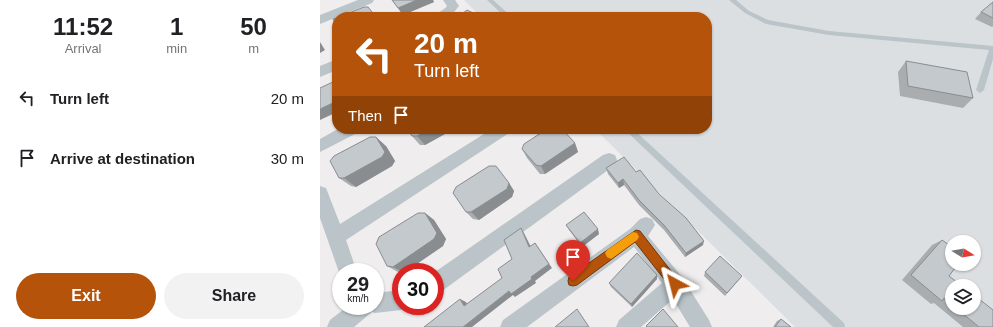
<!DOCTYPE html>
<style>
body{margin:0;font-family:Arial,sans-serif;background:#f2f2f2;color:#202124;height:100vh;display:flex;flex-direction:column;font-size:15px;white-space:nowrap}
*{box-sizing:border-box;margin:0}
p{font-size:13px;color:#757577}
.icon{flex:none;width:22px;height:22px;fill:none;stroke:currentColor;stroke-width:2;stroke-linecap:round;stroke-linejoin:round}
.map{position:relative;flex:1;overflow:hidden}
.sheet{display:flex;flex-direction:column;background:#fff;width:320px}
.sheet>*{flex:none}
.guide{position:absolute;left:12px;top:12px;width:380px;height:122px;border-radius:16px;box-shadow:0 1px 3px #0004;background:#b45309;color:#fff;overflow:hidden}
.needle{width:26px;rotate:101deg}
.buttons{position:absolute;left:625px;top:235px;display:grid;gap:8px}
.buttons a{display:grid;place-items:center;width:36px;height:36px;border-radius:50%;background:#fff;box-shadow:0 1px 3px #0004;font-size:20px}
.speed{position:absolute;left:12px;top:263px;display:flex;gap:8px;font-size:20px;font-weight:700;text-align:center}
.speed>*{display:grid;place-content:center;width:52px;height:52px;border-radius:50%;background:#fff;box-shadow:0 1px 3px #0004;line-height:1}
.speed small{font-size:10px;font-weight:400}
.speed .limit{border:6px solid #d22;background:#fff;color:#111}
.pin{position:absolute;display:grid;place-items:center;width:34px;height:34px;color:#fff;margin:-41px -17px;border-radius:50% 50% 50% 0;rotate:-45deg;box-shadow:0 0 4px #0007}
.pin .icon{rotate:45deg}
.me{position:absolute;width:44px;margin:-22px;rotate:322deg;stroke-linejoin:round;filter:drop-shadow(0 0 3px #0008)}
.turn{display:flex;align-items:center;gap:14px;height:84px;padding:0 16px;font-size:18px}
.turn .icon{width:52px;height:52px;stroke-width:2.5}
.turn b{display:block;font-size:28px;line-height:34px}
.then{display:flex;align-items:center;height:38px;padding:0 16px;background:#0003;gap:8px;font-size:15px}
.eta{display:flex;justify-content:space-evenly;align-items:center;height:68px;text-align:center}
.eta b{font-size:24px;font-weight:700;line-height:28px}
.primary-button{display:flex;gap:8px;margin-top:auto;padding:8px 16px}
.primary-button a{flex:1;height:46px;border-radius:24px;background:#b45309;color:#fff;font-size:16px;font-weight:700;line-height:46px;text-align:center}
.primary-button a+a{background:#f2f2f2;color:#202124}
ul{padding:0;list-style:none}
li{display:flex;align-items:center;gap:12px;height:60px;padding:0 16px}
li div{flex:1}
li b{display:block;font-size:15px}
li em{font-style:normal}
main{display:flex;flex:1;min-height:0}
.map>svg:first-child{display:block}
</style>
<main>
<section class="sheet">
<div class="eta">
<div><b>11:52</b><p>Arrival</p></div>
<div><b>1</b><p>min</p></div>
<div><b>50</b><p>m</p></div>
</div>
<ul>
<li><svg class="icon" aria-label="left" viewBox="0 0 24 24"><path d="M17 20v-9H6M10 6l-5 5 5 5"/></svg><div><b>Turn left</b></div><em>20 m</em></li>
<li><svg class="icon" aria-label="arrive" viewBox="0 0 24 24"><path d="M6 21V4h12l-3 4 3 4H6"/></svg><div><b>Arrive at destination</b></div><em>30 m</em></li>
</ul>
<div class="primary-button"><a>Exit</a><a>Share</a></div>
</section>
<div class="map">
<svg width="673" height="327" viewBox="0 0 673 327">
<rect width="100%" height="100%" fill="#f0edee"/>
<path fill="#dcdfe2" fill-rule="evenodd" d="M144 0H673V327H475L275 129H387V17H161ZM632 242H654V264H632ZM632 286H654V308H632Z"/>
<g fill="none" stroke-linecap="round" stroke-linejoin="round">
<g fill="#bac4c9" fill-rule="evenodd">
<polygon points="167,0 173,0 192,17 185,17"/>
<polygon points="409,0 416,0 429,11 448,20 509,31 673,46 673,59 664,90 660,93 656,90 669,50 509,35 446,24 425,13"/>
<polygon points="304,129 313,129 524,323 525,327 513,327"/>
</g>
<g fill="#bac4c9" fill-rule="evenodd">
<polygon points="38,0 54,0 52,3 0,24 0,15"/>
<path d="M123 0H135L139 6 130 17H114C117 12 123 11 127 6Z"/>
<polygon points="17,59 17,70 0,77 0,66"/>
<polygon points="18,129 40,129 37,133 0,152 0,139"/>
<polygon points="172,129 192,129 189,133 26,240 37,272 21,272 21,278 0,218 0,186 6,188 20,224"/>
<polygon points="289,153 295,155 297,160 295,165 122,291 115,294 115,272 283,155"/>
<polygon points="326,217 332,219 335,225 328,236 362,277 389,320 392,327 370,327 353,299 321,327 296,327 299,320 342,283 314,247 207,327 180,327 183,320 310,229 320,219"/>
<polygon points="81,290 81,306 88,307 81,310 55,313 52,312 34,327 7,327 10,320 28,306 55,306 55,293"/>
</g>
</g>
<g fill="#a9adb0">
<polygon points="72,0 113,0 114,2 83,15"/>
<polygon points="673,2 673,26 672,27 655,19 661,12"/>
<polygon points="586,61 653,98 643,108 580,96 578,72"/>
<polygon points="87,129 134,129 105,145 100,145 92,136"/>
<polygon points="255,143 258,152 225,174 220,174 207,158 202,149"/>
<polygon points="66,146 75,161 72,166 36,187 31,186 19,178"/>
<polygon points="286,168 316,172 339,194 383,245 365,257 344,230 319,205 304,185 299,188 288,174"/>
<polygon points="189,183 194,191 192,197 159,220 153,219 146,212"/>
<polygon points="105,213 114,220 126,239 123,246 85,272 78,272 67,266"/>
<polygon points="246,225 279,234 262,247 249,230"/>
<polygon points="622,240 632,286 632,308 654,308 673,327 643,327 614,303 611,304 582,280 612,245"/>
<polygon points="385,272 422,276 405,296 384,276"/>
<polygon points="337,279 312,307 291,287 289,283"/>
<polygon points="461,319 471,327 453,327 457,321"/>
</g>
<g fill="#898d90">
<polygon points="97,0 113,0 114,2 83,15 78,8"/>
<polygon points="0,42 5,50 0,53"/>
<polygon points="17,101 17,112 0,120 0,109"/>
<polygon points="110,129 134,129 105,145 97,136"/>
<polygon points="56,137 66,146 75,161 72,166 36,187 24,178"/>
<polygon points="255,143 258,152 225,174 221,166"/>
<polygon points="303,179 304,185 299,188 298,183"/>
<polygon points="189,183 194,191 192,197 159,220 151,212"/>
<polygon points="105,213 114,220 126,239 123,246 85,272 83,272 73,267"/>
<polygon points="201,228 204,233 213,251 209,247"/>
<polygon points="278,229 279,234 262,247 260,243"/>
<polygon points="384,241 383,245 365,257 366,253"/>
<polygon points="215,243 232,268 215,281 216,283 195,297 193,295 152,327 143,327 189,291 211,277"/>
<polygon points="337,275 337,279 312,307 311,304"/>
<polygon points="140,299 146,302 150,309 144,306"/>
</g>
<g fill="#c4c9cd" stroke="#898d90">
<polygon points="72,0 97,0 78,8"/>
<polygon points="673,2 673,18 661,12"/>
<polygon points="44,7 48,7 56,17 19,17"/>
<polygon points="147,10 161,17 138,17"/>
<polygon points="17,18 17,26 13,19"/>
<polygon points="586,61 647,72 653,98 588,86"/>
<polygon points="17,80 17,101 0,109 0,88"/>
<polygon points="87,129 110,129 97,136 92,136"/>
<polygon points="227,129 242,129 255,143 221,166 216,165 202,149 204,144"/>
<polygon points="50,137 56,137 65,152 62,157 24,178 19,178 10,161 14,156"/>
<polygon points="304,157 316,172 320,170 339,194 366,218 384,241 366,253 344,225 319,200 303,179 298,183 286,168"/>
<polygon points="169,166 176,166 189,183 187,189 151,212 146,212 133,193 136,187"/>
<polygon points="264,212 278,229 260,243 246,225"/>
<polygon points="98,213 105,213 117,233 114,239 73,267 67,266 56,244 59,237"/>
<polygon points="201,228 209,247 215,243 229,264 211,277 212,279 191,294 189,291 143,327 104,327 140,299 144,306 182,278 178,269 192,259 184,240"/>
<polygon points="622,240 632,247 632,264 638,264 629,276 642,286 632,286 632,305 624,298 622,301 591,275"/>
<polygon points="317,253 337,275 311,304 289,283"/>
<polygon points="400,256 422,276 407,293 385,272"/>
<polygon points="654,295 673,310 673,327 659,327 636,308 654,308"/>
<polygon points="257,309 269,327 235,327"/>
<polygon points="343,309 358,327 327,327 326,326"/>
<polygon points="461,319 471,327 455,327"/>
</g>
<polygon fill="#b45309" stroke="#753606" points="316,230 320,231 358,280 360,284 358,288 355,290 351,288 315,242 257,285 253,286 249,285 248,281 249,277"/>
<polygon fill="#f59e0b" points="313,232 317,233 319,237 317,240 294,257 291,259 287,257 285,253 287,250"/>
</svg>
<div class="buttons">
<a><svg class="needle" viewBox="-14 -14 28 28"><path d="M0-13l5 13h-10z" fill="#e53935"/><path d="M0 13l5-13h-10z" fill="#757577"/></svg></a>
<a><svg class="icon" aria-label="layers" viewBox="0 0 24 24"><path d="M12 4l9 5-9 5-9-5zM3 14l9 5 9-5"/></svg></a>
</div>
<div class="speed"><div>29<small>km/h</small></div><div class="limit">30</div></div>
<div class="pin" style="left:253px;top:281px;background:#d93025"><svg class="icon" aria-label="arrive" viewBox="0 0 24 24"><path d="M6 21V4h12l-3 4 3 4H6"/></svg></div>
<svg class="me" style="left:355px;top:284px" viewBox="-20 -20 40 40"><path d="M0-17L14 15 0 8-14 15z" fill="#b45309" stroke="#fff" stroke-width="4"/></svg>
<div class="guide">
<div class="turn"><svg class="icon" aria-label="left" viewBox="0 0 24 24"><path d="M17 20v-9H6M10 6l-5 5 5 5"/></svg><div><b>20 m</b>Turn left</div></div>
<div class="then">Then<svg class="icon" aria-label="arrive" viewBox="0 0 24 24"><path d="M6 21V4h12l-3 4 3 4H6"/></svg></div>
</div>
</div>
</main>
